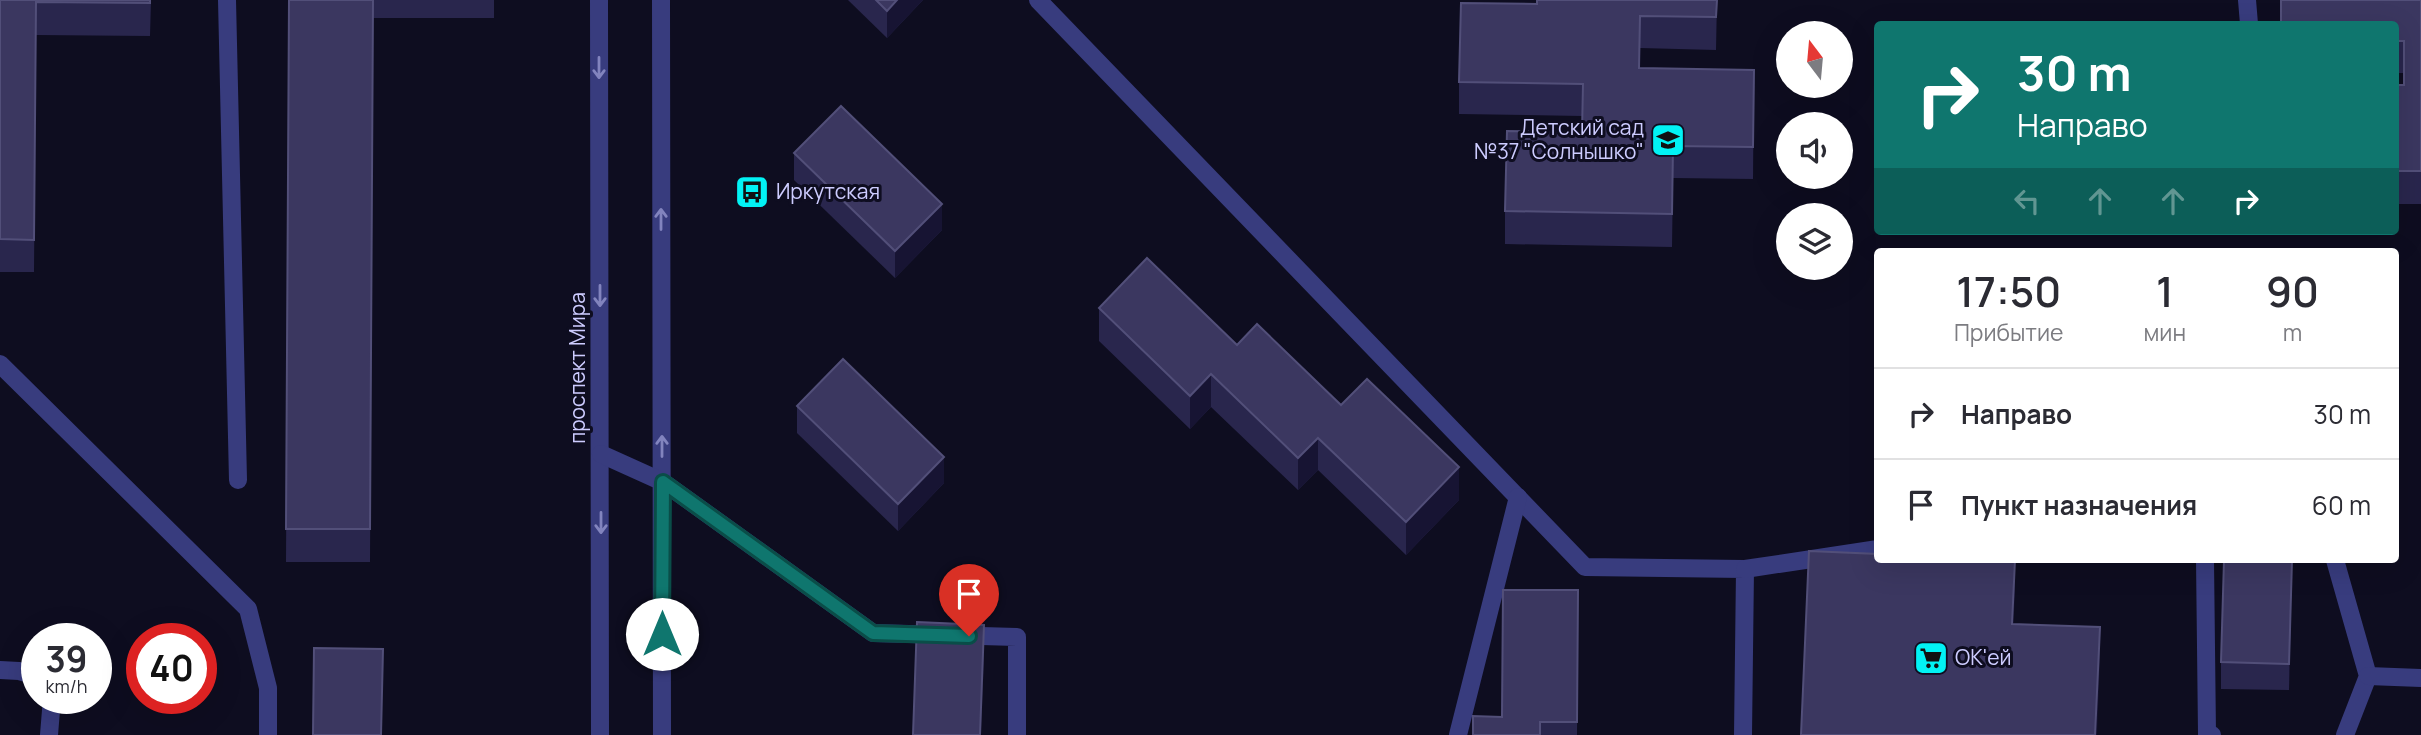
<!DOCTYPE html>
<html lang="ru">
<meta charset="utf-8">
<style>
body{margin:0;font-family:Manrope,sans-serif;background:#f7f7f7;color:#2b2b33;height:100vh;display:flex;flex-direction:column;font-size:26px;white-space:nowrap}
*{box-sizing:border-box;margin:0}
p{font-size:23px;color:#7c7c81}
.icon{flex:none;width:38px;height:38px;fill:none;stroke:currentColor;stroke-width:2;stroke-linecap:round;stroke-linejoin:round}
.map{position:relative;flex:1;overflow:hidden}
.side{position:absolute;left:1874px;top:248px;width:525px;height:315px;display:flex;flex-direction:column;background:#fff;border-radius:7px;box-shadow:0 7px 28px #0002}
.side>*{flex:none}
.hud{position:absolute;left:1874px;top:21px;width:525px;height:214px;border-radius:7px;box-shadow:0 7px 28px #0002;background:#0f766e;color:#fff;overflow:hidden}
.needle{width:46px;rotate:344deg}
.controls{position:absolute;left:1776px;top:21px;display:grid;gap:14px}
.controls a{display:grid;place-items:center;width:77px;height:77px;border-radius:50%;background:#fff;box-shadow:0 7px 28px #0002;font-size:35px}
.speed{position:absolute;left:21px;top:623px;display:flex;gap:14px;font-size:35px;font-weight:700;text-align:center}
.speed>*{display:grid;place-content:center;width:91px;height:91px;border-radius:50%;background:#fff;box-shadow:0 7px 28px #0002;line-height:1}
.speed small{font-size:18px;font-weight:400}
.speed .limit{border:10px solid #d22;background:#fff;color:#111}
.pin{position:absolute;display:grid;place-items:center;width:60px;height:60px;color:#fff;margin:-72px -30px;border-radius:50% 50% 50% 0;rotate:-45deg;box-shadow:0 0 7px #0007}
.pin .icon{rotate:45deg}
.me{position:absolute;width:77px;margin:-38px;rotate:0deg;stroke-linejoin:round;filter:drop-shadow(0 0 5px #0008)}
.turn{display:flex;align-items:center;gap:24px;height:147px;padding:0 28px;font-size:32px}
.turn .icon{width:91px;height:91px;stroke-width:2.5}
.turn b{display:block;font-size:49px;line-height:60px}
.lanes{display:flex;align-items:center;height:66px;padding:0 28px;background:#0003;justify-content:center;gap:35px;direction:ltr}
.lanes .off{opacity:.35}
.eta{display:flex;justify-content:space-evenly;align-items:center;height:119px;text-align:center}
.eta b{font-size:42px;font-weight:600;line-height:49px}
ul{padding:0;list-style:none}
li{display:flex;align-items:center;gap:21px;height:91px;padding:0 28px;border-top:2px solid #e1e1e2}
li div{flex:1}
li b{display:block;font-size:26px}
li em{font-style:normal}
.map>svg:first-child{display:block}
</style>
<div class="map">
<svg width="2421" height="735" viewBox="0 0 2421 735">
<rect width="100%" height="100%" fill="#0e0d20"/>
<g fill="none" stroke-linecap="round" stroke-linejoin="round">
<g stroke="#383c7e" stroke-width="18">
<polyline points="227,0 238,480"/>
<polyline points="599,0 600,735"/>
<polyline points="661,0 662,735"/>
<polyline points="1038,0 1585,567 1745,569 1743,735"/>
<polyline points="2247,0 2249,24"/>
<polyline points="0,364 248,609 268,688 268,735"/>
<polyline points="601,454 663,482 873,633 1017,637 1017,735"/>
<polyline points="2205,560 2207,734 2212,735"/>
<polyline points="2335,560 2368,676 2345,735"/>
<polyline points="1745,569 1878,549"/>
<polyline points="0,670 19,671 37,676"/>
<polyline points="2368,676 2421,678"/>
<polyline points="49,735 52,698"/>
<polyline points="1458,735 1518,497"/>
</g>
</g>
<g fill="#29264d">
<polygon points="0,0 151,0 150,36 36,35 34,272 0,272"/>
<polygon points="289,0 494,0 494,18 373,18 370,562 286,562"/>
<polygon points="848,0 923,0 887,38"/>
<polygon points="1717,0 1716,50 1640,48 1640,68 1754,70 1753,179 1673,178 1672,247 1505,244 1505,211 1582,132 1582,116 1459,114 1459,82 1537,4"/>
<polygon points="2421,0 2421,204 2396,204 2396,85 2404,85 2404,73 2396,73 2396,24"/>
<polygon points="794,153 942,230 895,278 794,180"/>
<polygon points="1099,308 1237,345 1459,500 1406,555 1318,470 1298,490 1211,407 1190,429 1099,341"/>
<polygon points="797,406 944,483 898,531 797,433"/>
<polygon points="2292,560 2289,690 2221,689 2221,662"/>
<polygon points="1578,590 1577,735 1473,735 1502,717"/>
</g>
<g fill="#171433">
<polygon points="897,0 923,0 887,38 887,11"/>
<polygon points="942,204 942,230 895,278 895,251"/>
<polygon points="1211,374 1211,407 1190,429 1190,396"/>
<polygon points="1318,438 1318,470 1298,490 1298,458"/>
<polygon points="944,457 944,483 898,531 898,504"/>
<polygon points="1459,467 1459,500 1406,555 1406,522"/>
<polygon points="2015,560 2015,592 2012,656 2012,624"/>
<polygon points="2292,560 2289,690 2289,664"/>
<polygon points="984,625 984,658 981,735 980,735"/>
<polygon points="2100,627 2100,659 2097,735 2095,735"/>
</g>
<g fill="#3b3760" stroke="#524f79" stroke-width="2">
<polygon points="0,0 150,0 150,3 36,2 34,240 0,239"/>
<polygon points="289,0 373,0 370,529 286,529"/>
<polygon points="876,0 897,0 887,11"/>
<polygon points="1537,0 1717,0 1716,17 1640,16 1639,68 1754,70 1753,147 1673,146 1672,214 1505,211 1507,131 1582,132 1583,84 1459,82 1461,3 1537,4"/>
<polygon points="2281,0 2421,0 2421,171 2396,171 2396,85 2404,85 2404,41 2396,41 2396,24 2281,24"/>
<polygon points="841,106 942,204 895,251 794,153"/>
<polygon points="1147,258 1237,345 1257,324 1341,405 1367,379 1459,467 1406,522 1318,438 1298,458 1211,374 1190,396 1099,308"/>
<polygon points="843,359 944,457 898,504 797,406"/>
<polygon points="1809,551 1878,554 1878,560 2015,560 2012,624 2100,627 2095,735 1801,735"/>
<polygon points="2224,560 2292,560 2289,664 2221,662"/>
<polygon points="1503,590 1578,590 1577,722 1540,722 1540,735 1473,735 1473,716 1502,717"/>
<polygon points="917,622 984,625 980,735 913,735"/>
<polygon points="314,648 383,649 381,735 313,735"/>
</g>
<defs><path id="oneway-shaft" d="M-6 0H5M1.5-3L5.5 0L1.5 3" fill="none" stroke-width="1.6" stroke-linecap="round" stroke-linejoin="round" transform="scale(1.75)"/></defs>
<g stroke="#8284be">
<use href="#oneway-shaft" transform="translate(599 68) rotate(90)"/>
<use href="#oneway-shaft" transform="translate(661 219) rotate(-90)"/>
<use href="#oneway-shaft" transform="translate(600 296) rotate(90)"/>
<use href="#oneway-shaft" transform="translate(662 446) rotate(-90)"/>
<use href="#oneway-shaft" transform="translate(601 523) rotate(90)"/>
</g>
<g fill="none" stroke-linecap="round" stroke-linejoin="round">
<g stroke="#0a4d48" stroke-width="18">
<polyline id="route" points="662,634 663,482 873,633 969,636"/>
</g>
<use href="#route" stroke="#0f766e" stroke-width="12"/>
</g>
<defs>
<g id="school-square" transform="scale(1.75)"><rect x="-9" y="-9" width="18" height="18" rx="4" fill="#02f2f4" stroke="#0e0d20"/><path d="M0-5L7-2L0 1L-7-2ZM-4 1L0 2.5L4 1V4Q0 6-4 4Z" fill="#111"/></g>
<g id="bus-square" transform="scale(1.75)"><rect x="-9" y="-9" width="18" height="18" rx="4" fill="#02f2f4" stroke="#0e0d20"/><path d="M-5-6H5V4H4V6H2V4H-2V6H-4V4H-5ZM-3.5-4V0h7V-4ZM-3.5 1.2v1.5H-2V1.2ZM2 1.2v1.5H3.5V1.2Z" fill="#111"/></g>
<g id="supermarket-square" transform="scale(1.75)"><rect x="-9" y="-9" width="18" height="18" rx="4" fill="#02f2f4" stroke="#0e0d20"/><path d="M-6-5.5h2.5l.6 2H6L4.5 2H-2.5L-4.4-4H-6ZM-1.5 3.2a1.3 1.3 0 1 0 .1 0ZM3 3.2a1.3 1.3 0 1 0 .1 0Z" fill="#111"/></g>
</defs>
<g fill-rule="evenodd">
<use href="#school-square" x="1668" y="140"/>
<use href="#bus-square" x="752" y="192"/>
<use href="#supermarket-square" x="1931" y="658"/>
</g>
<g text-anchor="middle" stroke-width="6" stroke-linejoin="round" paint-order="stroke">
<g font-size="21" fill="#cdccff" stroke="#0e0d20" text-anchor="start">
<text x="1644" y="135" text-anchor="end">Детский сад<tspan x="1644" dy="24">№37 "Солнышко"</tspan></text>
<text x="776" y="199">Иркутская</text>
<text x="1955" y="665">ОК'ей</text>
</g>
<g font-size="21" fill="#cdccff" stroke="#0e0d20">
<text transform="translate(578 368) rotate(-90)" y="7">проспект Мира</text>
</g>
</g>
</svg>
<div class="controls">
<a><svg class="needle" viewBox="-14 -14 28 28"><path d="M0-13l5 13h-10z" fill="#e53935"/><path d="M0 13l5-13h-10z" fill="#7c7c81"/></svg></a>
<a><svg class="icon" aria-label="sound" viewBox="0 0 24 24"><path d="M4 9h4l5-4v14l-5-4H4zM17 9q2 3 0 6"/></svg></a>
<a><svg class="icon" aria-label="layers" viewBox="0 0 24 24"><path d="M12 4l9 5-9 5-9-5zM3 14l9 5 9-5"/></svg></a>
</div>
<div class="speed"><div>39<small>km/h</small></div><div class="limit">40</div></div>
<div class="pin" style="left:969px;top:636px;background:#d93025"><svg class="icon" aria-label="arrive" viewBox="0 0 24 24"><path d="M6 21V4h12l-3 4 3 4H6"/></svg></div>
<svg class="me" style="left:662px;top:634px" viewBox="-20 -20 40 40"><circle r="19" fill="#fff"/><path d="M0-13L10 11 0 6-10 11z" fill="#0f766e"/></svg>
<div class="hud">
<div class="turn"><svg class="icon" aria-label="right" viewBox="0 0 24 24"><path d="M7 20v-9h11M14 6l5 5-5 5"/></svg><div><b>30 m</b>Направо</div></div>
<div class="lanes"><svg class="icon off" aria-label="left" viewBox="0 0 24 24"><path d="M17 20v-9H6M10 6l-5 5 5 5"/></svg><svg class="icon off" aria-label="ahead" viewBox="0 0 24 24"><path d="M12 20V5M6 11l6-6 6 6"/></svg><svg class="icon off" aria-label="ahead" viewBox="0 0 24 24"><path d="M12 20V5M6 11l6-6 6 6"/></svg><svg class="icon" aria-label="right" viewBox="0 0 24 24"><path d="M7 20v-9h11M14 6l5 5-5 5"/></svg></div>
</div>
<section class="side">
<div class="eta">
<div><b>17:50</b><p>Прибытие</p></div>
<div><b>1</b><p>мин</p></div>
<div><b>90</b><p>m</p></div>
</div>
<ul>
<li><svg class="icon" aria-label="right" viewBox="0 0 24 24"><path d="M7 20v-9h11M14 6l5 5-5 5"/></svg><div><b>Направо</b></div><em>30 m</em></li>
<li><svg class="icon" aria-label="arrive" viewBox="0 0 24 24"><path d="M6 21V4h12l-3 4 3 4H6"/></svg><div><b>Пункт назначения</b></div><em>60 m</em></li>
</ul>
</section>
</div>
